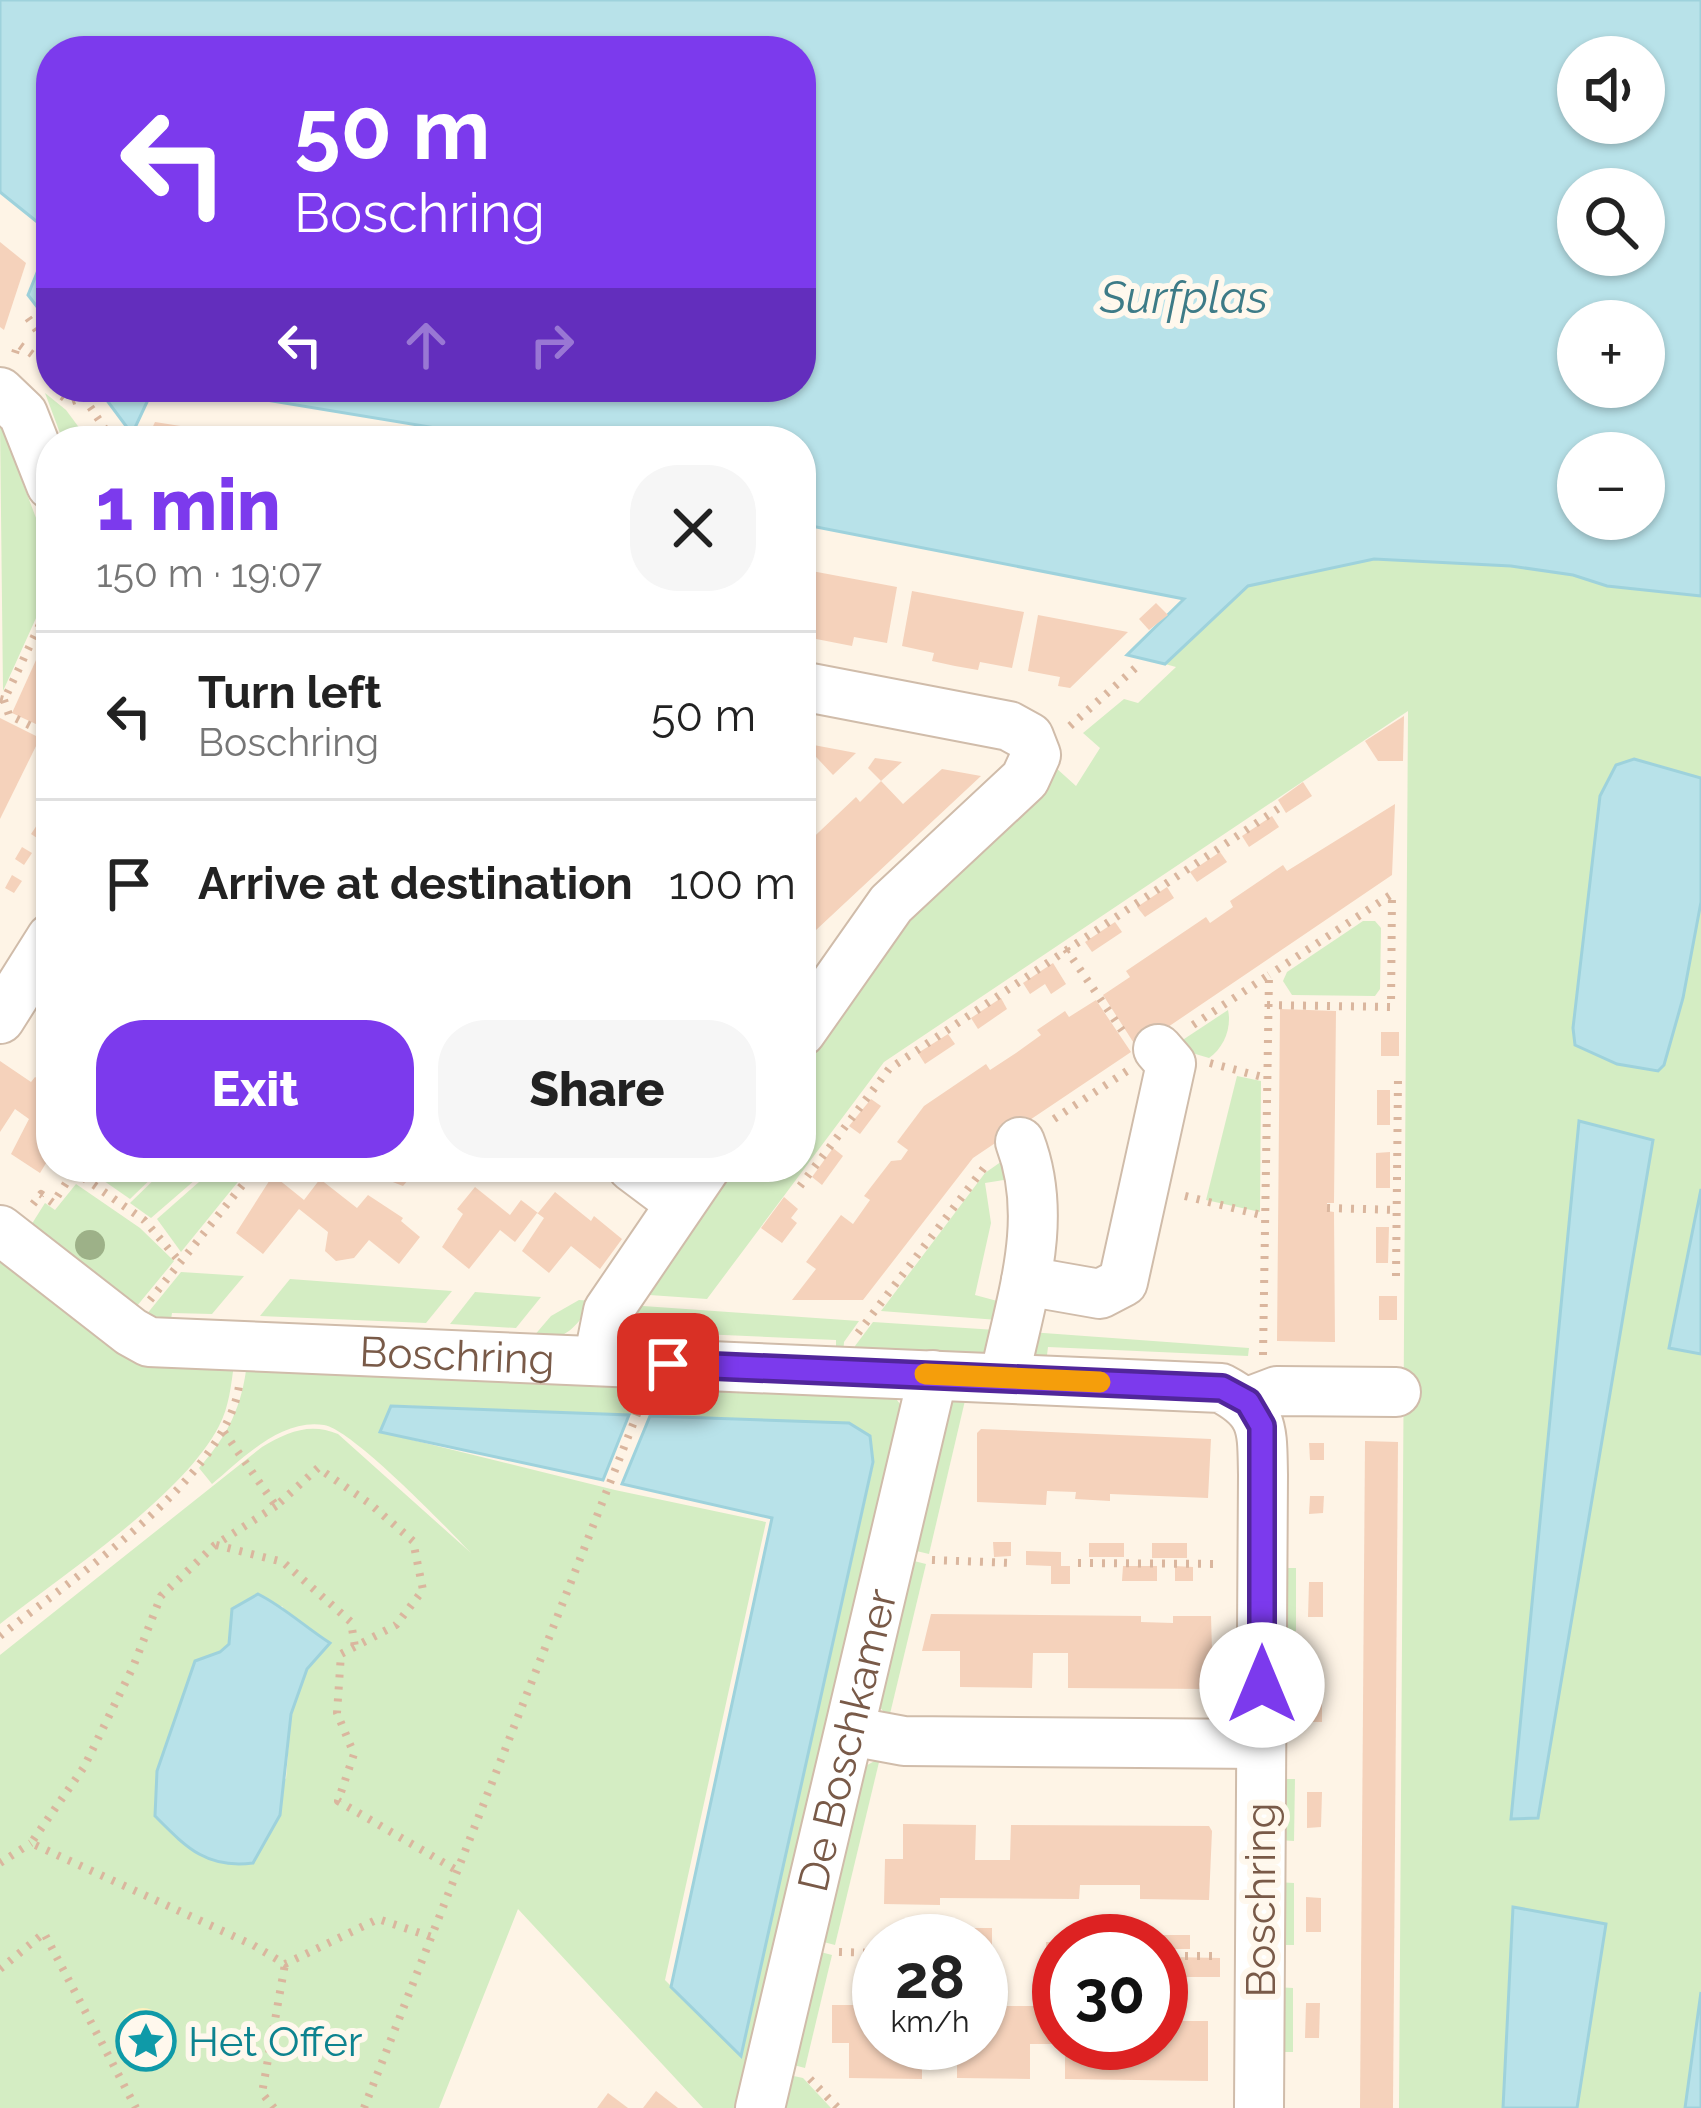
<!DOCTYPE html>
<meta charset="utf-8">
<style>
body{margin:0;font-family:Raleway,sans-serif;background:#f6f6f6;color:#222;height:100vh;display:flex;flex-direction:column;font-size:45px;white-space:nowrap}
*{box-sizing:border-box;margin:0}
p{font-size:39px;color:#767676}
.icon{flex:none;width:66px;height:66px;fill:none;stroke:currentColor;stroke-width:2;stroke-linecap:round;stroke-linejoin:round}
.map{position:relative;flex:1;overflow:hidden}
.panel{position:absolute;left:36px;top:426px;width:780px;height:756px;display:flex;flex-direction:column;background:#fff;border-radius:48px;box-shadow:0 3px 9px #0004}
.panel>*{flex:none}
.hud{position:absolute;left:36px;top:36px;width:780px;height:366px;border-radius:48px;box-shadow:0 3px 9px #0004;background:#7c3aed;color:#fff;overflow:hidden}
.fabs{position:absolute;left:1557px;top:36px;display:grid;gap:24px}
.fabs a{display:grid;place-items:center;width:108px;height:108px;border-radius:50%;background:#fff;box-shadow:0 3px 9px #0004;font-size:60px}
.speed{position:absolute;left:852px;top:1914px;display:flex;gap:24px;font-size:60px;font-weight:700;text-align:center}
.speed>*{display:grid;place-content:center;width:156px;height:156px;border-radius:50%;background:#fff;box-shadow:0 3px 9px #0004;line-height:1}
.speed small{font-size:30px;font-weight:400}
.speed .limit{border:18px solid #d22;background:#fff;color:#111}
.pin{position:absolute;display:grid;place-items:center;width:102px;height:102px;color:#fff;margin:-51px;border-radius:24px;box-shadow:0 6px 18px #0006}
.me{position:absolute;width:132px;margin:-66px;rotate:0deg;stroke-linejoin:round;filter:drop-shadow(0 0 9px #0008)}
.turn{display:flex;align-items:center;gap:42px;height:252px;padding:0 60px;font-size:54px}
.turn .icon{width:156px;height:156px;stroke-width:2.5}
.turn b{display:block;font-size:84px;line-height:102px}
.lanes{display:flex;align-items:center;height:114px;padding:0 60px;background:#0003;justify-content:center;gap:60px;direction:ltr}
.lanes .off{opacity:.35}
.round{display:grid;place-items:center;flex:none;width:126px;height:126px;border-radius:48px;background:#f6f6f6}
.overview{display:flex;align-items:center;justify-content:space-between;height:204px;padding:0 60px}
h1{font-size:72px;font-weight:800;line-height:90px;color:#7c3aed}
.button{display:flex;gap:24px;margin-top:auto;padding:24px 60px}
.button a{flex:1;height:138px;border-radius:48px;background:#7c3aed;color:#fff;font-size:48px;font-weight:800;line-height:138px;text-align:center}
.button a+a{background:#f6f6f6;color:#222}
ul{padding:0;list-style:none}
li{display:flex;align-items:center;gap:36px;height:168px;padding:0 60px;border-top:3px solid #e0e0e0}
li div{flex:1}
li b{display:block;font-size:45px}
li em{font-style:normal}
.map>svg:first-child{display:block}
</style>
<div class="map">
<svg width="1701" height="2108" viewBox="0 0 1701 2108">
<rect width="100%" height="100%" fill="#fef4e6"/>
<g fill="#d4edc3" fill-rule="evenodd">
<polygon points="45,393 66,410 89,441 63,441"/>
<polygon points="0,423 44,539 51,546 51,585 3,691"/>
<polygon points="1374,559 1511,566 1573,575 1607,586 1701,596 1701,1992 1685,2108 1399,2108 1408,711 884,1062 707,1299 635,1294 724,1167 801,1167 801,1058 905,912 1055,767 1076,786 1100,748 1083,733 1124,699 1138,703 1176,667 1165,664 1248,586"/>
<polygon points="1363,921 1375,921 1381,928 1380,989 1375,996 1292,995 1283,981 1287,972"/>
<path d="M1228 1010C1232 1027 1224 1048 1209 1058L1172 1047Z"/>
<polygon points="1237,1076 1261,1081 1260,1212 1206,1200"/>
<polygon points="1005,1159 1010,1179 985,1183 991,1223 975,1295 1001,1302 998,1320 881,1311 985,1173"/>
<polygon points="84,1167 163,1167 130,1199"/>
<polygon points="167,1167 210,1167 151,1218 130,1203"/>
<polygon points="216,1167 250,1167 181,1252 157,1219"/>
<polygon points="76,1184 140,1228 174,1261 132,1312 28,1230 45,1203 55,1210"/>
<path d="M0 1251 234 1364C231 1386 229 1407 219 1426 182 1497 64 1574 0 1624Z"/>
<polygon points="181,1272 244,1276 212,1314 172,1313 170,1326 142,1320"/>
<polygon points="290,1279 452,1291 426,1323 260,1316"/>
<polygon points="475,1292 541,1297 516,1328 450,1324"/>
<path d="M579 1300 593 1301C574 1329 568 1341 533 1337L551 1316Z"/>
<path d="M629 1305 859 1321 844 1342 843 1355H836V1340L701 1334 699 1349C665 1345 631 1348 629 1305Z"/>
<polygon points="873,1322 996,1330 991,1361 855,1355 855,1346"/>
<polygon points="1030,1332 1249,1348 1248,1356 1048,1347 1046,1363 1026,1363"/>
<path d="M247 1363 893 1395 904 1409 745 2108H703L518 1909 439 2108H0V1655L262 1447C287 1432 310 1422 338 1434L471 1553C447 1528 353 1430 324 1425 281 1418 242 1459 212 1484L199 1468C228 1435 242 1407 247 1363ZM391 1405 849 1423 870 1435 874 1462 741 2056 665 1980 766 1522 615 1490 380 1432ZM282 1606 291 1618 307 1669 291 1714 286 1779 182 1700 195 1661 221 1652Z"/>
<polygon points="967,1392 929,1554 908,1549 950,1400"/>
<polygon points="906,1559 926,1564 889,1718 878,1705"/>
<polygon points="1279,1568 1296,1568 1296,1631 1278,1631"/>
<polygon points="1295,1673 1295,1737 1277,1737 1278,1674"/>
<polygon points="880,1758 835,1945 816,1940 860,1769"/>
<polygon points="1277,1779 1295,1779 1294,1841 1277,1840"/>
<polygon points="1276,1882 1294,1883 1294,1945 1276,1945"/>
<polygon points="813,1950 832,1955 805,2068 786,2063"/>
<polygon points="1275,1987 1293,1988 1293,2052 1275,2052"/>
<polygon points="784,2074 803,2078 831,2108 776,2108"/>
</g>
<circle fill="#fff1be" cx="143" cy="2030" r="22"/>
<g fill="#b8e2e9" stroke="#9ed2dc" stroke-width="3" fill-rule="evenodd">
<path d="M0 0H1701V596L1607 586 1573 575 1511 566 1374 559 1248 586 1165 664 1127 655 1184 599 801 524V441H515L188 387H801V51H51V233L0 192ZM1578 57H1644V123H1578ZM1578 189H1644V255H1578ZM1578 321H1644V387H1578ZM1578 453H1644V519H1578Z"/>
<polygon points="51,238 51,325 28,295"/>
<polygon points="97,387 154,387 132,434"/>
<polygon points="1634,759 1701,778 1701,902 1683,998 1664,1065 1658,1071 1617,1064 1575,1045 1573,1028 1600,796 1616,765"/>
<polygon points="1579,1121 1653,1140 1538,1818 1511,1819"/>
<polygon points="1701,1189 1701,1354 1669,1348"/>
<polygon points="391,1406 629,1415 603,1480 380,1432"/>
<polygon points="650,1416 849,1423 870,1436 873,1462 741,2056 671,1987 772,1518 622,1484"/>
<path d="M258 1594C284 1607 305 1627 330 1643L307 1669 291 1714 280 1815 253 1863C206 1869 186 1847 155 1816L157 1771 195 1661 220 1652 229 1644 232 1609Z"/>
<polygon points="1513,1907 1606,1924 1577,2108 1503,2108"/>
<polygon points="1701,1992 1701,2108 1685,2108"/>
</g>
<g fill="#f5d2bb">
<polygon points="0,242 26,263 4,330 0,327"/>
<polygon points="155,422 206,430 204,441 146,441"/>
<polygon points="221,432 261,438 261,441 219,441"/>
<polygon points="801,569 897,587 887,643 854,637 852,646 806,637 808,628 801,627"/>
<polygon points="912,591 1024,612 1012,668 980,662 978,670 955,666 932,661 934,653 902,646"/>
<polygon points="1156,603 1168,615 1149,630 1139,619"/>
<polygon points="1038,615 1128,632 1070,688 1058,686 1060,677 1028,671"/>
<polygon points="51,627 51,731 12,713"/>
<polygon points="1404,716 1403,761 1378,761 1365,741"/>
<polygon points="0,718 40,738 0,819"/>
<polygon points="803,743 856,753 833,775"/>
<polygon points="875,758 902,762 881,781 868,768"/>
<polygon points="942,769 981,776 801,944 801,849 856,797 860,802 881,781 903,804"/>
<polygon points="1303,782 1312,796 1286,813 1278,800"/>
<polygon points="1395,804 1392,875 1137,1048 1103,995 1130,977 1126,971 1206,917 1210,923 1233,907 1230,901 1283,865 1287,871"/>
<polygon points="1272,816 1279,827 1249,847 1242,836"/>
<polygon points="39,822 48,828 40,840 31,834"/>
<polygon points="22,847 32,853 24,865 15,859"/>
<polygon points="1220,852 1227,862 1197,882 1190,872"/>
<polygon points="12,875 22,881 14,893 5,888"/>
<polygon points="1167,887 1174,898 1145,917 1137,907"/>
<polygon points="1115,922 1122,932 1092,952 1085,942"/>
<polygon points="1053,963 1066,984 1051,994 1045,984 1030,994 1023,983"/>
<polygon points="1001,998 1007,1009 978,1029 971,1018"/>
<polygon points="1096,1000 1131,1052 973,1158 863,1300 792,1300 816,1269 806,1262 841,1215 853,1224 870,1200 864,1196 891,1161 901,1160 908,1150 897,1142 924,1106 986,1064 990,1070 1016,1053 1041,1035 1037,1030 1065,1011 1069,1017"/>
<polygon points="1280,1009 1336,1011 1334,1203 1327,1203 1327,1211 1334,1212 1335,1342 1277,1341"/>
<rect x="1381" y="1032" width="18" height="24"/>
<polygon points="948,1034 955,1044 925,1064 918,1053"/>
<polygon points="0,1061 31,1082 35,1077 51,1087 46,1097 51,1099 51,1155 40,1173 11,1154 29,1119 15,1109 0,1132"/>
<rect x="1377" y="1090" width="13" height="35"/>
<polygon points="871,1099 881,1106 860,1134 849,1126"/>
<polygon points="833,1148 843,1156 822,1185 812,1177"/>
<polygon points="1390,1152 1390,1188 1376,1188 1376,1153"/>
<polygon points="394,1167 419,1167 403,1186 385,1179"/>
<polygon points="273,1175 304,1200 320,1179 357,1208 368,1195 403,1218 401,1221 420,1237 399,1264 369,1240 354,1258 336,1261 325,1251 328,1232 299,1209 263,1254 236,1233"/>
<polygon points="475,1187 510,1215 521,1200 538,1213 555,1192 591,1221 594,1216 622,1239 600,1269 571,1246 549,1273 522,1251 544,1218 537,1213 515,1242 500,1230 469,1269 442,1247 463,1214 457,1209"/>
<polygon points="784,1197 798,1209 791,1218 797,1223 782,1243 761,1228"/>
<polygon points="1376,1227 1389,1227 1388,1263 1376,1263"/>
<rect x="1379" y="1296" width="18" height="24"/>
<polygon points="981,1429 1211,1439 1208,1498 1110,1494 1110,1501 1075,1499 1076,1492 1047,1491 1046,1505 977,1502 977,1433"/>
<polygon points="1365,1441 1398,1442 1393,2108 1360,2108"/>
<polygon points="1309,1443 1324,1443 1324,1460 1310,1460"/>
<polygon points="1310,1496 1324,1496 1323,1513 1309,1514"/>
<polygon points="993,1542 1011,1542 1011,1556 994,1557"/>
<rect x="1089" y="1543" width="35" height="14"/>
<rect x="1152" y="1543" width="35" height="15"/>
<polygon points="1026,1551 1061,1552 1061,1566 1070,1566 1070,1584 1051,1584 1051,1566 1026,1565"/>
<polygon points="1123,1566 1157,1566 1157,1581 1122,1581"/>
<polygon points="1175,1566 1193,1567 1193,1581 1175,1581"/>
<polygon points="1309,1582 1323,1582 1323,1617 1308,1617"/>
<polygon points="931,1614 1141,1616 1141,1622 1173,1623 1173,1616 1211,1616 1213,1685 1210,1689 1068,1688 1068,1653 1033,1653 1032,1688 960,1687 960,1651 922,1651"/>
<polygon points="1308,1687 1322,1687 1322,1722 1307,1722"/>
<polygon points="1307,1792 1322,1792 1321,1827 1307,1828"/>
<polygon points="903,1824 976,1825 975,1860 1010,1860 1011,1825 1209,1826 1212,1831 1209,1900 1140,1899 1140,1885 1080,1885 1079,1899 940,1898 940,1905 884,1904 885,1859 903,1859"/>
<polygon points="1306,1897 1321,1898 1321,1932 1306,1932"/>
<polygon points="974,1928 992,1928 992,1945 974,1941"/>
<rect x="1092" y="1934" width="35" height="7"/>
<polygon points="1155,1935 1190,1935 1190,1949 1161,1949 1161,1941 1155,1941"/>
<polygon points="1046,1942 1059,1942 1059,1982 1048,1982"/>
<polygon points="1172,1957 1220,1958 1220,1977 1172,1977"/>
<polygon points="981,1999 995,1999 995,2006 1059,2006 1059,2044 1030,2044 1030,2079 957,2078 957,2043 981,2043"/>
<polygon points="1306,2003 1320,2003 1319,2038 1305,2038"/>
<polygon points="832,2005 879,2005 879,2043 922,2043 922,2079 849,2078 849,2043 832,2043"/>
<polygon points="1161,2014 1173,2014 1173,2021 1208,2021 1208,2081 1065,2079 1065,2043 1161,2043"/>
<polygon points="656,2091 678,2108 643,2108"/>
<polygon points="608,2093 628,2108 597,2108"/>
</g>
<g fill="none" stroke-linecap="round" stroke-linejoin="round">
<g stroke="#d0bcaa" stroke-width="52">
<g id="minor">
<polyline points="0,392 23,414 51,485"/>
<polyline points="801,686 1009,726 1029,737 1036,755 1025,779 891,904 801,1032"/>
<polyline points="0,1019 51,938"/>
<polyline points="632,1167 680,1203"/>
<path id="s1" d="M0 1230 131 1332 149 1342 1221 1388C1265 1411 1262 1429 1263 1475L1259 2108"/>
<polyline points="1026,1281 1100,1294 1123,1282 1171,1064 1158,1049"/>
<polyline points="598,1361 608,1311 706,1167"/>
<path d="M1008 1378V1361C1024 1289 1048 1215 1020 1142"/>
<polyline points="1248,1402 1277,1391 1396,1392"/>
<polyline points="850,1731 904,1741 1261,1744"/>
<path id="s2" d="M760 2108 933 1375"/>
</g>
</g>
<g stroke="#dab69e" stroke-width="8" stroke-dasharray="3 9" stroke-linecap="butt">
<polyline points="28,318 51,350"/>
<polyline points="15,353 18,344 51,368"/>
<polyline points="77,387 113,441"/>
<polyline points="62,396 70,402 84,397"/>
<polyline points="0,699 4,700 51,601"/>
<polyline points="4,700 9,715 51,736"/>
<polyline points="1070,726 1141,663"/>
<polyline points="1066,949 1123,1032"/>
<polyline points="1267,1005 1391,1007 1392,894 1269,975"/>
<polyline points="1193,1025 1269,975 1263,1355"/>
<polyline points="1210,1063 1266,1078"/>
<polyline points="1054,1119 1127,1071"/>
<polyline points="74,1171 144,1220 180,1262"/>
<polyline points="800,1186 889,1069 1282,806"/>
<polyline points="1185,1196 1265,1216"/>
<polyline points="33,1204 41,1194 53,1203 76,1168"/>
<polyline points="1327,1208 1397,1210"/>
<polyline points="1396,1276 1398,1079"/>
<polyline points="150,1300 257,1167"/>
<polyline points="858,1333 987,1164"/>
<polyline points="224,1432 276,1506 318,1468 369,1503 413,1541 423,1590 396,1625 341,1654 337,1713 354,1754 338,1801 458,1871"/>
<polyline points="276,1506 215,1545 161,1596 133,1667 84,1767 31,1843 253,1945 285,1964 378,1919 432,1937"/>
<polyline points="216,1545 283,1562 351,1622 355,1647"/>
<polyline points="932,1560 1014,1563"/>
<polyline points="1078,1563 1220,1564"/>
<path d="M0 1636C71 1579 225 1479 239 1386"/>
<polyline points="0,1863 31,1843"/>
<polyline points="839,1952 879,1953"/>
<polyline points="981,1955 1005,1956"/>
<polyline points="1161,1956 1219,1956"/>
<polyline points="0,1969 44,1933 136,2108"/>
<polyline points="810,2079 838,2108"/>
<polyline points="274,2108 262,2093 285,1964"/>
<polyline points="364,2108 641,1404"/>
</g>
<use href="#minor" stroke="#fff" stroke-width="48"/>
</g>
<circle fill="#9db188" cx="90" cy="1245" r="15"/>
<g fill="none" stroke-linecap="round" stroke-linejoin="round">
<g stroke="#51269a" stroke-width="30">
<polyline id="route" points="668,1364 1222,1388 1248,1402 1262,1426 1262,1685"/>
</g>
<use href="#route" stroke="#7c3aed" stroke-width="21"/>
<polyline stroke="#f59e0b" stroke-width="21" points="925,1374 1100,1382"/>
</g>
<defs>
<g id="sight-ring" transform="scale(3)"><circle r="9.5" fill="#fff8ed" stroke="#0f9aa8" stroke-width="1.5"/><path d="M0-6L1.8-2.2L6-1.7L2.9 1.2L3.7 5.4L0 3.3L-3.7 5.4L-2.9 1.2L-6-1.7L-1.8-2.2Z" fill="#0f9aa8"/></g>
</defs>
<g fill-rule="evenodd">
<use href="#sight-ring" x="146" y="2041"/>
</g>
<g text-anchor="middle" stroke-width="12" stroke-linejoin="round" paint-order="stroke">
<g font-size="42" fill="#795a48" stroke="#fff8ed">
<text dy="15" stroke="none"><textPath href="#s1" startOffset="495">Boschring</textPath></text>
<text dy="15" stroke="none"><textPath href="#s2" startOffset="378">De Boschkamer</textPath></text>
<text transform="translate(1260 1900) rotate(-90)" y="15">Boschring</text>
</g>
<g font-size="42" fill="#0d838f" stroke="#fff8ed" text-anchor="start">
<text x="188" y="2056">Het Offer</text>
</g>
<g font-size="45" font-style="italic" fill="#3d7b87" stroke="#fff8ed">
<text x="1184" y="313">Surfplas</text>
</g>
</g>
</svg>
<div class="fabs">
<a><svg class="icon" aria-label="sound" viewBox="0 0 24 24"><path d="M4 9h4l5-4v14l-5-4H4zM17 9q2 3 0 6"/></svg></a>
<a><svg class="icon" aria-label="search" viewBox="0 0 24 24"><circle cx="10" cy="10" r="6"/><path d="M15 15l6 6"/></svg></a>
<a>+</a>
<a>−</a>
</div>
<div class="speed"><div>28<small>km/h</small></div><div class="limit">30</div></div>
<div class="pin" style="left:668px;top:1364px;background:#d93025"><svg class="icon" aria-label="arrive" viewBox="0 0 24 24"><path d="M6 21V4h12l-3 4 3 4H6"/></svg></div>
<svg class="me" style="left:1262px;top:1685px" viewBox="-20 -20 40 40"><circle r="19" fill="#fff"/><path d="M0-13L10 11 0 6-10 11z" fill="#7c3aed"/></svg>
<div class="hud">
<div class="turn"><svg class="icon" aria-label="left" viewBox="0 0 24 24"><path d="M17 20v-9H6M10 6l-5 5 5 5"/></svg><div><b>50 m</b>Boschring</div></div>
<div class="lanes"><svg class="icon" aria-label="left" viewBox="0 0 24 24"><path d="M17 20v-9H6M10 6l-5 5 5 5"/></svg><svg class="icon off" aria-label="ahead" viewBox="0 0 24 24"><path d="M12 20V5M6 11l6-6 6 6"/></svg><svg class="icon off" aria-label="right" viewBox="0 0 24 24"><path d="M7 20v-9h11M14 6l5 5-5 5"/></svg></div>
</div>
<section class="panel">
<div class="overview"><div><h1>1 min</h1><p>150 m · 19:07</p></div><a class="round"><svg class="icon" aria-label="close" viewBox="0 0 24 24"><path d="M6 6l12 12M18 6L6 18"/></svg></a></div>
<ul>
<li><svg class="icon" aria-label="left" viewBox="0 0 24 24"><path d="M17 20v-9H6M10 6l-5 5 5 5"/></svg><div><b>Turn left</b><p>Boschring</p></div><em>50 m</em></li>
<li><svg class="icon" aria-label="arrive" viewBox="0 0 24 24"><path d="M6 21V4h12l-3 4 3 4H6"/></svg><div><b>Arrive at destination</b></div><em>100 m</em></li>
</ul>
<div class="button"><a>Exit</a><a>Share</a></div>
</section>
</div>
